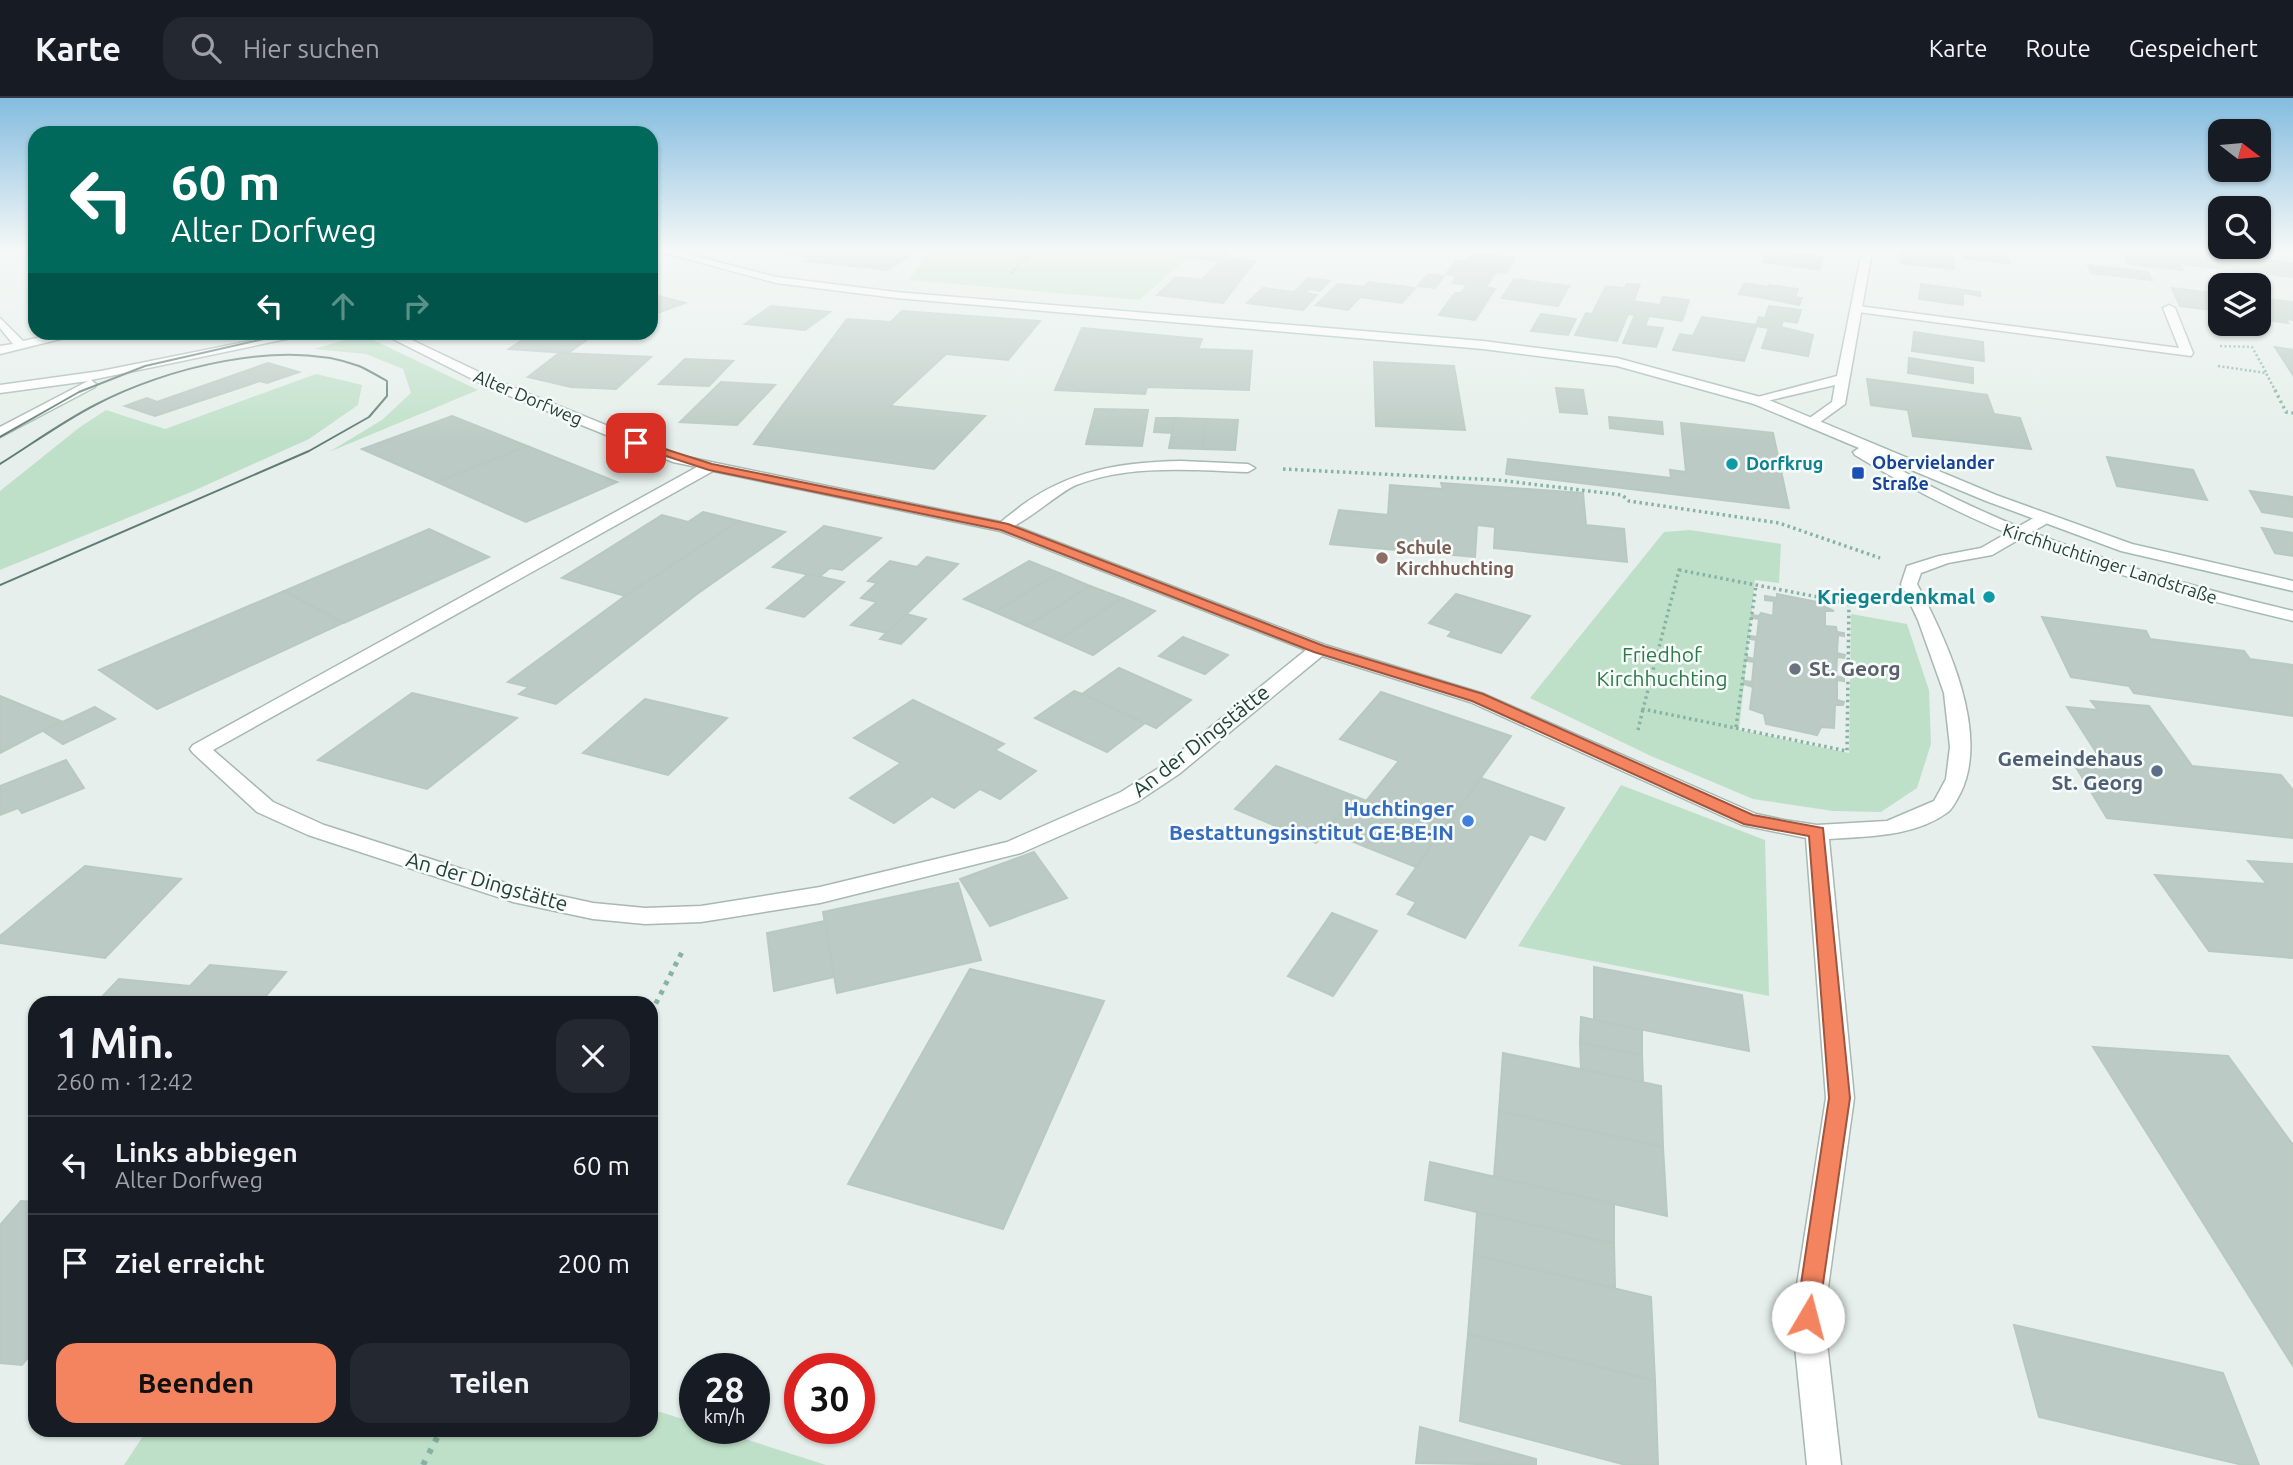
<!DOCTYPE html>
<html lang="de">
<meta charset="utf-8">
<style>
body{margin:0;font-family:Ubuntu,sans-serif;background:#242831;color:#f1f3f6;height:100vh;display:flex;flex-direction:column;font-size:26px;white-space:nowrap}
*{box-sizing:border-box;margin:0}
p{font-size:23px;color:#9ea1a6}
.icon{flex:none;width:38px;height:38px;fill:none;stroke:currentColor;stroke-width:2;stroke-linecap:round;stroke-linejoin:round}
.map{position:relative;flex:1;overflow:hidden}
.side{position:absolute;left:28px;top:898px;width:630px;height:441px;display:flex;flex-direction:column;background:#171b24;border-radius:21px;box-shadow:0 2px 5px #0004}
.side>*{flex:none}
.guide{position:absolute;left:28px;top:28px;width:630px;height:214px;border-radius:21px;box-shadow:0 2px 5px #0004;background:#00695c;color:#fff;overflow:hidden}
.needle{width:46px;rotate:106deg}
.tools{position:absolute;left:2208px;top:21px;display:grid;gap:14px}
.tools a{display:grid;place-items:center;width:63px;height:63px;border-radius:14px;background:#171b24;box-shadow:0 2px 5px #0004;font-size:35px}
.speed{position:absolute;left:679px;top:1255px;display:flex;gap:14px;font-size:35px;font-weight:700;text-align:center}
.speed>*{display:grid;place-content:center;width:91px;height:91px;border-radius:50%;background:#171b24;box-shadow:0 2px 5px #0004;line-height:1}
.speed small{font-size:18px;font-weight:400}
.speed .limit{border:10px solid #d22;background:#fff;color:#111}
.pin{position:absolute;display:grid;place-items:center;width:60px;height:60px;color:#fff;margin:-30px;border-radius:14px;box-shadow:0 4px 10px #0006}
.me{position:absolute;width:77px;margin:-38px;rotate:8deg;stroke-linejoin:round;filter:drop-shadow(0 0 5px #0008)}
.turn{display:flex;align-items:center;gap:24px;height:147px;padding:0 28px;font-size:32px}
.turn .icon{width:91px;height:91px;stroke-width:2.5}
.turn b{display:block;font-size:49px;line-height:60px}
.lanes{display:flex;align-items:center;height:66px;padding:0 28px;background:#0003;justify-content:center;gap:35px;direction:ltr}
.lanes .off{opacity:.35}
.round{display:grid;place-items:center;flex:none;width:74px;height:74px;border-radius:21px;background:#242831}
.headline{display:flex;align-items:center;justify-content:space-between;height:119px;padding:0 28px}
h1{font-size:42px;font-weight:600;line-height:52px}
.cta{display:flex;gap:14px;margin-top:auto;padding:14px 28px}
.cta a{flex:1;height:80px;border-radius:21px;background:#f4845f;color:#111;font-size:28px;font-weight:600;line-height:80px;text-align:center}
.cta a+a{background:#242831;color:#f1f3f6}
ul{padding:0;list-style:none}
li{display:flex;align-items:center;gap:21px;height:98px;padding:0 28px;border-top:2px solid #363941}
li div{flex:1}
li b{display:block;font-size:26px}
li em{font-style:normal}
header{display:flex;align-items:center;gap:42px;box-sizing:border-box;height:98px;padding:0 35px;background:#171b24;border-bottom:2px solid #363941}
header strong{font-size:33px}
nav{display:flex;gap:38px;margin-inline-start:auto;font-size:24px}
.search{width:490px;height:63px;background:#242831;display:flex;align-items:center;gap:18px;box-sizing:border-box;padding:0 24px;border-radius:21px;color:#9ea1a6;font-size:26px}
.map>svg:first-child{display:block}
</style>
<header>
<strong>Karte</strong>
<div class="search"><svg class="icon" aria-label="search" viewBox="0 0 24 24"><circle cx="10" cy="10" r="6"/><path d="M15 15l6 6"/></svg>Hier suchen</div>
<nav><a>Karte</a><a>Route</a><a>Gespeichert</a></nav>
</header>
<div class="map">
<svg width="2293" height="1367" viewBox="0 0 2293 1367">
<rect width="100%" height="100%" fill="#e6efeb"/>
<g fill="#bfe0c8">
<polygon points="930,153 1196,153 1139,202 909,182"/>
<polygon points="362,237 371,241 478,292 329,354 382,322 411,295 403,271 366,256 314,251"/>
<polygon points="316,276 362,287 358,307 309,341 191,394 0,472 0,393 80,329 106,312 165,331"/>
<polygon points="1690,432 1781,446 1779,485 1755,482 1739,632 1849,655 1851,516 1907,526 1929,592 1931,646 1917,690 1881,714 1833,713 1753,701 1651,658 1530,600 1664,434"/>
<polygon points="1621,687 1765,742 1769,898 1518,848"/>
<polygon points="651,1311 695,1325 695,1330 711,1330 826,1367 124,1367 147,1332 651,1332"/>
</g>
<g fill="#bbcac4" stroke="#b8c9c2" stroke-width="2">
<polygon points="760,153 917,153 888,172 807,163 815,159"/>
<polygon points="1196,153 1224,153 1230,154 1220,163 1189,159"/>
<polygon points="1767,153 1773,153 1823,159 1819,172 1763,164"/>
<polygon points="1902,153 1952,153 1954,171 1901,165"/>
<polygon points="1963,153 2006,153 2009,165 1964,160"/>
<polygon points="2123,153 2190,153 2293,165 2293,179 2180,166 2183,172 2128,166"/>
<polygon points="1474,155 1515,160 1506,175 1496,174 1486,189 1495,191 1475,222 1439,217 1455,195 1461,195 1467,187 1452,185 1457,178 1446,176 1456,162 1467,164"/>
<polygon points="1223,160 1255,163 1223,205 1157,197 1176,179 1202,182"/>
<polygon points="2088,167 2148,174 2152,182 2091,175"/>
<polygon points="1428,176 1444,178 1435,190 1418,188"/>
<polygon points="1308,180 1330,183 1320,193 1309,191 1305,195 1317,197 1303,212 1247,205 1263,190 1294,194"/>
<polygon points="1514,181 1569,188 1558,208 1502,200"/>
<polygon points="1369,184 1415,190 1402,205 1360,199 1348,212 1316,207 1338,186 1364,189"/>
<polygon points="1744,185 1769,189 1764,200 1739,196"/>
<polygon points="1627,186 1640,187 1617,243 1575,237 1586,215 1592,216 1606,188 1625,190"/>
<polygon points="1921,186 1980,194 1980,198 1963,195 1963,207 1919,201"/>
<polygon points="1769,187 1798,191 1795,199 1802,200 1799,207 1764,200"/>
<polygon points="2172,190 2221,196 2221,213 2180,208"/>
<polygon points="651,196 685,205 652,217"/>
<polygon points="1663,199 1689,202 1682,223 1649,218 1645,228 1663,230 1656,249 1623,245 1635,217 1628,216 1634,203 1660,207"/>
<polygon points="2259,200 2293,204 2293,222 2286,221 2288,225 2259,221"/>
<polygon points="771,208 830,214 805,232 745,226"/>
<polygon points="1769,208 1801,212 1797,225 1765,220"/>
<polygon points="902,213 1040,223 1008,262 946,256 890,308 985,318 934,371 754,346 847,221 891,224"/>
<polygon points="1541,216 1576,221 1568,237 1531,233"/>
<polygon points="1702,219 1757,227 1744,263 1673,252 1680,236 1693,238"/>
<polygon points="1759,219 1783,223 1781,229 1813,237 1808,258 1762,250 1769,230 1756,228"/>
<polygon points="1082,230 1202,241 1198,251 1252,253 1249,292 1147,289 1145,296 1055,292"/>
<polygon points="534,234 598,234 568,255 509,251"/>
<polygon points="1914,234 1983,244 1984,263 1912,253"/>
<polygon points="2275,249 2293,252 2293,277"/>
<polygon points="559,255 651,259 616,291 571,289 528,279"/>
<polygon points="1909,260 1973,270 1973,285 1908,275"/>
<polygon points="685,261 733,263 709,288 659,286"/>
<polygon points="1374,264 1454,268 1465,332 1376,328"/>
<polygon points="268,265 299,274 267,285 260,283 155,318 125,308 147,300 157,304"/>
<polygon points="1867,281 1987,297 1994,316 2020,320 2031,351 1913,338 1908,312 1871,307"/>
<polygon points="721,284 775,287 737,327 680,324"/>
<polygon points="1556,290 1583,292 1587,316 1560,314"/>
<polygon points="1095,311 1148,312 1142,348 1086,346"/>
<polygon points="452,318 527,348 437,384 362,351"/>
<polygon points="1609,319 1662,324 1663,336 1610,330"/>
<polygon points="1156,320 1175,320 1172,335 1154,334"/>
<polygon points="1175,320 1206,321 1202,351 1169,350"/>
<polygon points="1206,321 1238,322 1235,352 1202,351"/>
<polygon points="1681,325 1773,335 1789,410 1506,376 1508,361 1671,380 1670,372 1686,374"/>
<polygon points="527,348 617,384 526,424 437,384"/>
<polygon points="2107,359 2193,372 2207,402 2117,388"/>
<polygon points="1441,385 1583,395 1586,427 1624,431 1627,464 1494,450 1495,429 1477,427 1475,459 1330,446 1339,412 1388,417 1390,387 1443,391"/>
<polygon points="2250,393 2293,399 2293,419 2262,414"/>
<polygon points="703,414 739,423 625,498 562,480 662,417 688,424"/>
<polygon points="739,423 785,434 697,496 556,606 519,596 529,589 508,584 625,498"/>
<polygon points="824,428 881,440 842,472 830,470 819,479 773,469"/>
<polygon points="2262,430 2293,435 2293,458 2275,455"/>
<polygon points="429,431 489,459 344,525 284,493"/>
<polygon points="927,459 958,466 887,535 851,527 877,504 861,500 877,485 868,483 890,463 917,469"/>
<polygon points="1029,463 1059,475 995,514 964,501"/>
<polygon points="1059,475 1090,488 1027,528 995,514"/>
<polygon points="808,476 844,484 804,519 767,510"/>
<polygon points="1090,488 1122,500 1059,542 1027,528"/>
<polygon points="284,493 343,525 157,611 99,572"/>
<polygon points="1456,496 1530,518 1501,555 1448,538 1452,533 1429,525"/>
<polygon points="1777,496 1823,505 1823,508 1834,513 1825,513 1825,528 1836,529 1837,534 1844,535 1844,538 1838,537 1837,555 1845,557 1844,560 1837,559 1836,578 1844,580 1844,583 1837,582 1837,602 1844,604 1843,607 1835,607 1834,630 1821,629 1817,637 1766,626 1764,616 1750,611 1753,589 1744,586 1744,583 1752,584 1754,564 1747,563 1747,559 1754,561 1756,542 1750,541 1750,538 1757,539 1759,521 1752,520 1752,517 1759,518 1761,515 1773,518 1774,503 1765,502 1765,498 1777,500"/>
<polygon points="1122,500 1155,513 1093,557 1059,542"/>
<polygon points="906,516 926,521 901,546 880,541"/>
<polygon points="2042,519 2146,533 2150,541 2244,553 2250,561 2293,567 2293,618 2134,595 2129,588 2071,579"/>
<polygon points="1183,539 1228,557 1205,576 1159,558"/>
<polygon points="1119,570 1191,602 1156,630 1082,596"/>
<polygon points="1074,593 1082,596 1145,625 1107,654 1035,620"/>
<polygon points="1381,594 1511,638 1416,769 1366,749 1394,714 1366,703 1399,663 1340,641"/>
<polygon points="412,595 517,620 427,691 318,662"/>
<polygon points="0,598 61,623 0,655"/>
<polygon points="645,601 727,620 668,677 583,655"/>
<polygon points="913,602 1004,646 995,652 1036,673 1000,701 980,691 954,710 932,698 894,725 850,700 901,665 854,640"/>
<polygon points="2091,603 2149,608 2192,668 2281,677 2293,692 2293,740 2107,720 2071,661 2103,665 2067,609 2098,612"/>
<polygon points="95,609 115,621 63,646 43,633"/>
<polygon points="66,662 84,690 22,715 18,710 0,717 0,688"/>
<polygon points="1276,668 1354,698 1316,745 1235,711"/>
<polygon points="1481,680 1564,710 1545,742 1530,736 1465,840 1408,816 1416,804 1397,796"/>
<polygon points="1354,698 1394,714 1366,749 1327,733"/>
<polygon points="1034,754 1067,800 990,828 960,781"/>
<polygon points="2248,763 2293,766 2293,860 2209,853 2155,777 2267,786"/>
<polygon points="85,768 181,781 105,860 0,845 0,838"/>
<polygon points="958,785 981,862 837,895 823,814"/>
<polygon points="1332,815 1377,833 1333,898 1288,878"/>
<polygon points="825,823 834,879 774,893 767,835"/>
<polygon points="210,867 286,874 260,905 96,905 119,881 190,888"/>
<polygon points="1594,869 1742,897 1749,953 1594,922"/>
<polygon points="970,871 1104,903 1003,1131 848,1086"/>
<polygon points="1581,919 1642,932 1642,957 1580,945"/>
<polygon points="1580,945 1642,957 1643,984 1581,971"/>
<polygon points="2093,949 2228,958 2293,1047 2293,1268"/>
<polygon points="1503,955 1661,988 1663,1049 1499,1013"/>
<polygon points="1499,1013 1663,1049 1667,1118 1494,1079"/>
<polygon points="1430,1064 1614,1106 1614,1146 1425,1102"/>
<polygon points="21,1103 35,1104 35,1251 22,1267 0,1265 0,1127"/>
<polygon points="1477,1114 1614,1146 1615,1190 1474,1157"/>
<polygon points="1474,1157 1651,1199 1655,1283 1468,1236"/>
<polygon points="2014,1227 2223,1275 2259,1367 2243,1367 2039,1319"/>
<polygon points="1468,1236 1655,1283 1658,1367 1626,1367 1460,1323"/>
<polygon points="1420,1329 1536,1361 1536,1367 1416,1365"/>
</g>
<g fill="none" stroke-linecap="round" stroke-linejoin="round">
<g stroke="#a8b8b2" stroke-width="3">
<g id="service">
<polygon points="2169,207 2175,210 2193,255 2191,258 1858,214 1852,211 1858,208 2179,250 2163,210"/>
<polygon points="0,220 23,243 64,234 89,234 0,256 0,248 13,246 0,230"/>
<polygon points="294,234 320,234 91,282 96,286 95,289 0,339 0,329 88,283 0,295 0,287 101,273"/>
<path d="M1181 363 1248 366 1255 370 1248 374C1192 372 1130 366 1076 387 1057 395 1014 436 998 432L996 429C1003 421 1013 415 1021 408 1070 372 1122 364 1181 363Z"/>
</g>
</g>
<g stroke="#a8b8b2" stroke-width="3">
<g id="minor">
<polygon points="1862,153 1872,153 1845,306 1816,327 1804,324 1832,304 1835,287 1754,306 1754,300 1837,278"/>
<path d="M379 234H395L500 284 682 358 1010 426 1325 547 1484 596 1756 716 1784 722 1817 727 1887 723 1934 703 1939 694 1946 681 1950 649 1944 595 1918 522 1901 486 1907 468 1939 458 1981 450 2039 417H2051V423L1992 457 1948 465 1921 475 1917 486C1946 541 1991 635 1960 696 1957 701 1953 710 1948 714 1914 739 1869 738 1829 741L1854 1000 1824 1219 1841 1367H1807L1792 1219 1826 1000 1806 740 1742 727 1470 604 1322 558 1179 676 1137 704 1021 755 820 805 701 824 645 826 593 821 513 804 308 737 257 714 193 655 190 651 193 647 697 369 673 364 490 290ZM713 373 1000 433 1306 552 1165 666 1121 694 1007 744 820 789 701 808 645 810 593 805 515 788 324 727 273 704 213 652Z"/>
</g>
</g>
<g stroke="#a4bbb3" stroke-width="3">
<path id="secondary" d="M658 153H676L776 179 896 194 1483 243 1617 260 1764 300 1996 397 2132 446 2293 483V493L2121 453 1986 403 1873 356C2004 435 2145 478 2293 513V523C2133 485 1996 444 1855 357L1853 354 1859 350 1754 306 1617 268 1483 251 896 200 776 185Z"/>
</g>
<g stroke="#86b3a5" stroke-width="2.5" stroke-dasharray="2 2.5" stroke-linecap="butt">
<polyline points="1011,175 1033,153"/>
<polyline points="2220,248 2252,249 2266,274"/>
<polyline points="2218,268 2266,275 2276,294"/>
</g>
<g stroke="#86b3a5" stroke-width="3.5" stroke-dasharray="2.5 3.5" stroke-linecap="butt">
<polyline points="2275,292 2286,314 2293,315"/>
<polyline points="1283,371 1498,382 1622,397 1629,403 1779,425 1880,460"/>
<polygon points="1679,472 1849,505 1847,653 1643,611"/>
<polyline points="1736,629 1756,487"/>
<polyline points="1638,632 1643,611"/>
</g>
<polyline stroke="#86b3a5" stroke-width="5" stroke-dasharray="4.5 6" stroke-linecap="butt" points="651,915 682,854"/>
<polyline stroke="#86b3a5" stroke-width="6" stroke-dasharray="5 8" stroke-linecap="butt" points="423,1367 441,1332"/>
<use href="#service" fill="#fff" fill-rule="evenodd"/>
<use href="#minor" fill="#fff" fill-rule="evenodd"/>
<use href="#secondary" fill="#fff" fill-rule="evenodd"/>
<g stroke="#5f7d75" stroke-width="2">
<polyline points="0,339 79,294 145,268 294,234"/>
<path d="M0 366C32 346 62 324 95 307 165 270 282 240 359 268 368 272 378 278 387 283V298L369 319 309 353 0 487"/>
</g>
</g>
<linearGradient id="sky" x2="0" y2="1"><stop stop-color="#84bce0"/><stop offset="0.44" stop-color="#f4f8f6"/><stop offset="1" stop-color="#f4f8f6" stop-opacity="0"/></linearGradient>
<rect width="2293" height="344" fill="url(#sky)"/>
<polygon fill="#f4845f" stroke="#9f563e" stroke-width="2" points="636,342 712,366 1008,426 1324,548 1483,596 1753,717 1823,730 1850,1000 1817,1227 1808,1230 1800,1227 1796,1219 1829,1000 1809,738 1744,726 1472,603 1314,554 1001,432 709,372 632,347 631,345"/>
<g fill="#0f9aa8" stroke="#f7fbf9" stroke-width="2.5">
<circle cx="1732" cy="366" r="7"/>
<circle cx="1989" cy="499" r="7"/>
</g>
<rect fill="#1a4fb4" stroke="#f7fbf9" stroke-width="2.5" x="1851" y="368" width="14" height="14" rx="3.5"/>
<circle fill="#8d6e63" stroke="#f7fbf9" stroke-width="2.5" cx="1382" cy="460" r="7"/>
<circle fill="#6b7280" stroke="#f7fbf9" stroke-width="2.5" cx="1795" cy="571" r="7"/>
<circle fill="#5c6f8a" stroke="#f7fbf9" stroke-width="2.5" cx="2157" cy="673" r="7"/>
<circle fill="#3f7fe0" stroke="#f7fbf9" stroke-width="2.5" cx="1468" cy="723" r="7"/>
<g text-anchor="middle" stroke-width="5" stroke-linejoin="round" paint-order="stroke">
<g font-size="18" fill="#24423a" stroke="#f7fbf9">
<text transform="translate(528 300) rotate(23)" y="6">Alter Dorfweg</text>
<text transform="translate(2110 466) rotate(18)" y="6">Kirchhuchtinger Landstraße</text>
</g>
<g font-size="18" font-weight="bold" fill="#164399" stroke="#f7fbf9" text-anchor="start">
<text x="1872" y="371">Obervielander<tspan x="1872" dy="21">Straße</tspan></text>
</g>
<g font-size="18" font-weight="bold" fill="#0d838f" stroke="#f7fbf9" text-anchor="start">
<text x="1746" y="372">Dorfkrug</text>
</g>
<g font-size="18" font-weight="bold" fill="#785e54" stroke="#f7fbf9" text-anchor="start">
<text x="1396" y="456">Schule<tspan x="1396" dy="21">Kirchhuchting</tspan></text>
</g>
<g font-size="21" font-weight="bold" fill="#0d838f" stroke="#f7fbf9" text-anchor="end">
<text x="1975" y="506">Kriegerdenkmal</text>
</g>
<g font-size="21" fill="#2d7a4b" stroke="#f7fbf9">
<text x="1662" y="564">Friedhof<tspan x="1662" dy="24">Kirchhuchting</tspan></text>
</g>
<g font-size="21" font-weight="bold" fill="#5b616d" stroke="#f7fbf9" text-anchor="start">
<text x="1809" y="578">St. Georg</text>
</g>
<g font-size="21" fill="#24423a" stroke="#f7fbf9">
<text transform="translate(1201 643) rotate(-38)" y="7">An der Dingstätte</text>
<text transform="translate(487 784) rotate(16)" y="7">An der Dingstätte</text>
</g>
<g font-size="21" font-weight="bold" fill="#4e5e75" stroke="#f7fbf9" text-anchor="end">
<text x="2143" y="668">Gemeindehaus<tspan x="2143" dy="24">St. Georg</tspan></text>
</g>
<g font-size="21" font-weight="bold" fill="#366cbe" stroke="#f7fbf9" text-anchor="end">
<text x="1454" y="718">Huchtinger<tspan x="1454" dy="24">Bestattungsinstitut GE·BE·IN</tspan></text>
</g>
</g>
</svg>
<div class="tools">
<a><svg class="needle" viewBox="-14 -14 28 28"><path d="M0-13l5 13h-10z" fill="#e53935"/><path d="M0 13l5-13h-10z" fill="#9ea1a6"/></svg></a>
<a><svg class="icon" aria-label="search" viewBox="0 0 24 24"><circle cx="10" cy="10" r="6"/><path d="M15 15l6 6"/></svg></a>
<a><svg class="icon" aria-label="layers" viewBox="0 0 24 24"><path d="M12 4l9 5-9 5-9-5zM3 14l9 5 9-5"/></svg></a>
</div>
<div class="speed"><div>28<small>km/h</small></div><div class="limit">30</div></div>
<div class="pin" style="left:636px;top:345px;background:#d93025"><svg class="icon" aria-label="arrive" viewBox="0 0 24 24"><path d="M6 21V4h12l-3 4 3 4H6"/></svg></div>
<svg class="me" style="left:1808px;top:1219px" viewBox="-20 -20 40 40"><circle r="19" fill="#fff"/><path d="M0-13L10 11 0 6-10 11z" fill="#f4845f"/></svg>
<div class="guide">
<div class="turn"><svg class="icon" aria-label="left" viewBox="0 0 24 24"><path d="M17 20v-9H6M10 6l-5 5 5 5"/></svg><div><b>60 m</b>Alter Dorfweg</div></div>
<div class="lanes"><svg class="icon" aria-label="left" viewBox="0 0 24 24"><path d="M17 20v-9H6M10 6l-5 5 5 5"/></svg><svg class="icon off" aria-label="ahead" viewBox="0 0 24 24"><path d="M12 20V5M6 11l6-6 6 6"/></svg><svg class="icon off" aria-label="right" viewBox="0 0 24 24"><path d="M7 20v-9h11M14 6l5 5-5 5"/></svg></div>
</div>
<section class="side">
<div class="headline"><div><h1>1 Min.</h1><p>260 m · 12:42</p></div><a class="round"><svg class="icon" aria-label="close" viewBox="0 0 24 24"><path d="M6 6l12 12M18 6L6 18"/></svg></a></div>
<ul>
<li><svg class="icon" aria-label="left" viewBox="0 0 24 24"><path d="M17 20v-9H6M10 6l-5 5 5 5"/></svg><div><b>Links abbiegen</b><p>Alter Dorfweg</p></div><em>60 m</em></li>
<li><svg class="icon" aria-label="arrive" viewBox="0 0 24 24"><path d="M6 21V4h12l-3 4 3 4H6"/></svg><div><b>Ziel erreicht</b></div><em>200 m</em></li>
</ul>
<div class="cta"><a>Beenden</a><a>Teilen</a></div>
</section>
</div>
